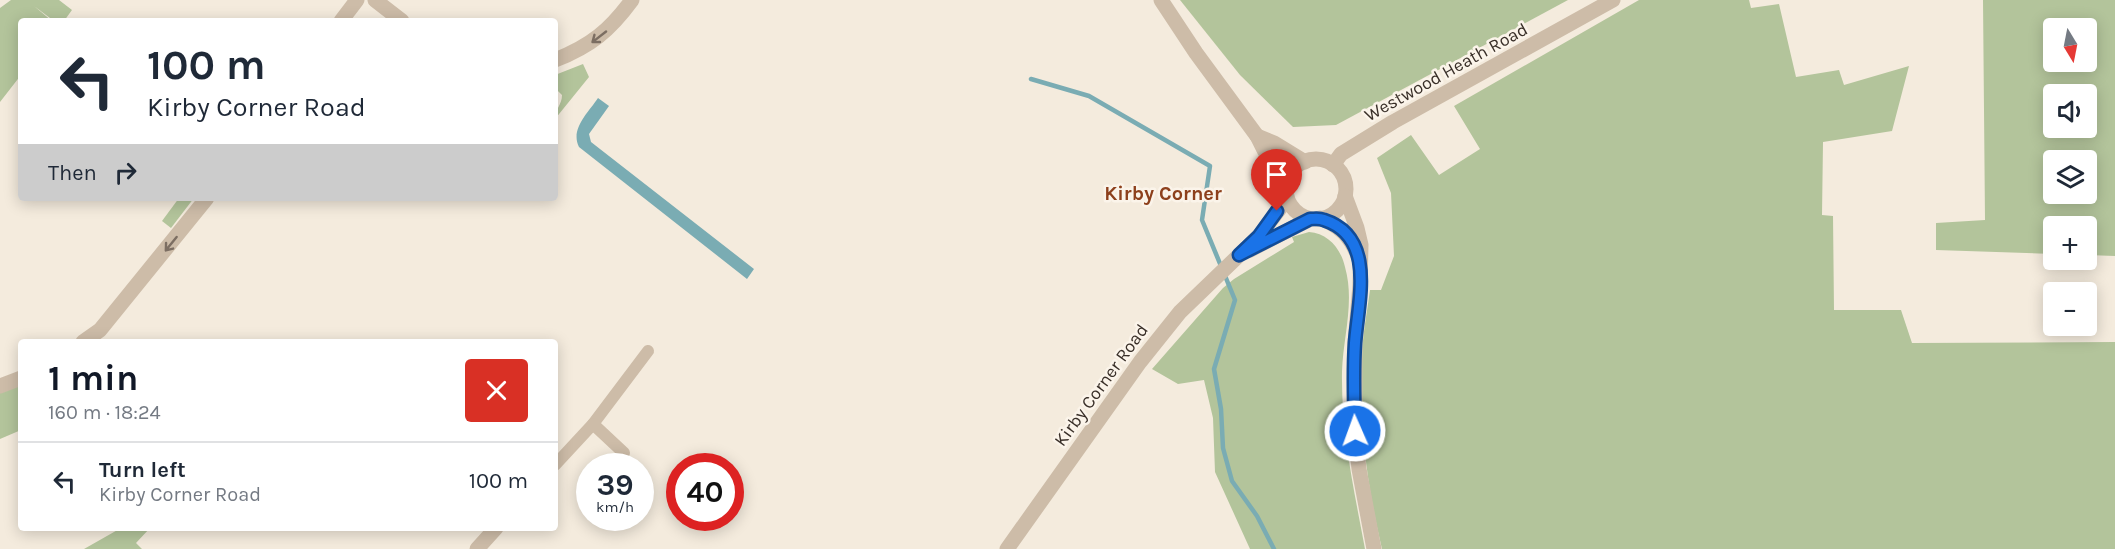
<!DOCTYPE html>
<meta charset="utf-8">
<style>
body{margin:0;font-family:Karla,sans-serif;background:#f2f2f3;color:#1f2937;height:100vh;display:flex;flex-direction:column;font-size:22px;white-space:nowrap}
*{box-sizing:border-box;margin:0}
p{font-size:20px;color:#747a83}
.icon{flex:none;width:33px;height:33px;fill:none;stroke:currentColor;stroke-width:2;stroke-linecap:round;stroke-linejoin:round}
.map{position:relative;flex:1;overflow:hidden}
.details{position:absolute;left:18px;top:339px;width:540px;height:192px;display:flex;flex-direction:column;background:#fff;border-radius:6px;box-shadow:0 3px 15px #0003}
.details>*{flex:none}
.banner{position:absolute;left:18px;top:18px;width:540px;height:183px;border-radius:6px;box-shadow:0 3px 15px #0003;background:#fff;color:#1f2937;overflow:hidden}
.needle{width:39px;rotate:170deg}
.tools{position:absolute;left:2043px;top:18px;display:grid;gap:12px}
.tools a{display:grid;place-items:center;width:54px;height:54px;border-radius:6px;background:#fff;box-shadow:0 3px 15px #0003;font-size:30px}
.speed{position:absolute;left:576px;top:453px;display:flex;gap:12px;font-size:30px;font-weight:700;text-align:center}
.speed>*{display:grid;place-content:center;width:78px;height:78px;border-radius:50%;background:#fff;box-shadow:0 3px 15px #0003;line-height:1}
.speed small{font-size:15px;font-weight:400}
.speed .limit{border:9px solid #d22;background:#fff;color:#111}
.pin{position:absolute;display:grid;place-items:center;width:51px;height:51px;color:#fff;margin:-62px -26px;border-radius:50% 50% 50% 0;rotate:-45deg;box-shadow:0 0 6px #0007}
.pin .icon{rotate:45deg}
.me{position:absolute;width:66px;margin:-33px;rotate:358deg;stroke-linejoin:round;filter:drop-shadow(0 0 4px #0008)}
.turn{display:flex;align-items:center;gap:21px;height:126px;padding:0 30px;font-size:27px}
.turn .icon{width:78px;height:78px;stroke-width:2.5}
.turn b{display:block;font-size:42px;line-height:51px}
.then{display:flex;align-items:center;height:57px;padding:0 30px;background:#0003;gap:12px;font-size:22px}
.round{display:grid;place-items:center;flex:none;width:63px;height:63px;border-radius:6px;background:#f2f2f3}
.summary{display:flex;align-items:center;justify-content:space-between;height:102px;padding:0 30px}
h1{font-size:36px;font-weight:700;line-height:45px;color:#111827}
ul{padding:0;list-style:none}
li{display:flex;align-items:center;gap:18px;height:78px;padding:0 30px;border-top:2px solid #e0e1e3}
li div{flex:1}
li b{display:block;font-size:22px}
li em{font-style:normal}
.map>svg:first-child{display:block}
</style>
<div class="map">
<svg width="2115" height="549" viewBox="0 0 2115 549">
<rect width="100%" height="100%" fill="#f4ebdd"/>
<g fill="#b3c49b" fill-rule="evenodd">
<polygon points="11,0 59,0 72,10 64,21 54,21 34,6 52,21 21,21 21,75 0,102 0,8"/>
<polygon points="1180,0 1568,0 1336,125 1293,127 1240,75"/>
<path d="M1639 0H1749L1751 8 1779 4 1796 77 1839 70 1844 85 1909 66 1892 131 1823 142 1822 215 1833 216 1834 310H1901L1912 343 2115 342V549H1382C1367 487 1359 424 1362 360 1362 337 1367 313 1370 290H1381L1394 256 1391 193 1377 158 1411 135 1439 175 1480 149 1454 106Z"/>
<path d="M1983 0H2115V256L2087 255 2086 226H2054L2053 254 1936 250V223L1985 220ZM2054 28H2086V62H2054ZM2054 94H2086V128H2054ZM2054 160H2086V194H2054Z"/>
<path d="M583 64 589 77 555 119C555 109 562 105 562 95L555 88V75Z"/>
<polygon points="179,198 194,198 171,228 162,221"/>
<path d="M1309 232C1328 233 1341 249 1345 267 1355 302 1343 337 1342 372 1341 432 1354 490 1365 549H1250L1215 472 1213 418 1204 380 1178 384 1152 369 1223 288 1234 279 1294 242 1292 237Z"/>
<polygon points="21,384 21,430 0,439 0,392"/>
<polygon points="121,528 150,528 136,543 142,549 84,549"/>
</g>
<path fill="#7aacb3" d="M598 98 609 106 589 134 591 142 754 269 747 279 579 147C570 129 588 113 598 98Z"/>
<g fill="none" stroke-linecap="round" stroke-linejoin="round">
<polyline stroke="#7aacb3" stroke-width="4.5" points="1031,79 1089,96 1210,166 1202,220 1235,300 1214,369 1221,409 1223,448 1232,481 1257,516 1274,549"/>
<g stroke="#cdbca8" stroke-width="12">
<polyline points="593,424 648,351"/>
<polyline points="555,465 593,424 624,453"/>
</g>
<g stroke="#cdbca8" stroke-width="15">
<polyline points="375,0 402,21"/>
<polyline points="341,21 357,0"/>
<path d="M555 60C591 46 610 30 632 0"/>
<polyline points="83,342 100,330 207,198"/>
<polyline points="0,386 21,378"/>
<polyline points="477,549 496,528"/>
</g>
<g stroke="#cdbca8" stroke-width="15">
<polyline points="1161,0 1196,53 1257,136 1264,150 1286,183"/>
<polyline points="1257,136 1274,143 1305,162"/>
<circle cx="1316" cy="189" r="30"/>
<polyline points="1333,165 1341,154 1393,122 1613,0"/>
<polyline points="1345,196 1357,228 1361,245 1360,285 1355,343 1355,431 1359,469 1374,549"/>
<path d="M1320 218C1340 226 1350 236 1358 256"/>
<polyline points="1250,250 1310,219"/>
<polyline points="1007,549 1140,362 1180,312 1259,236 1287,199"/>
</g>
</g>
<defs><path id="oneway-shaft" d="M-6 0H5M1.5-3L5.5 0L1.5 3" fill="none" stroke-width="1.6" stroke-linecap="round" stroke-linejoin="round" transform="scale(1.5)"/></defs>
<g stroke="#7c6e62">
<use href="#oneway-shaft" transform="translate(599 37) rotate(142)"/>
<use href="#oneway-shaft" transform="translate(171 244) rotate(129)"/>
</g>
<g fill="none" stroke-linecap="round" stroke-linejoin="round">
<g stroke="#114b97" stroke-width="15">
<path id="route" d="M1277 211 1259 236 1239 255 1310 219C1315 219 1319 218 1324 220 1377 237 1358 302 1355 343 1353 372 1354 402 1355 431"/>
</g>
<use href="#route" stroke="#1a73e8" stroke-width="10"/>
</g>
<g text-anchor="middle" stroke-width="5" stroke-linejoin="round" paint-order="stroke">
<g font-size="18" fill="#392f28" stroke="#fbf4ea">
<text transform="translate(1446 72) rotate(-29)" y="6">Westwood Heath Road</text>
<text transform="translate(1101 385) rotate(-54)" y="6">Kirby Corner Road</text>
</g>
<g font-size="20" font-weight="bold" fill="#8d401c" stroke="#fbf4ea">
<text x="1163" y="200">Kirby Corner</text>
</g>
</g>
</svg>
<div class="tools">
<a><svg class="needle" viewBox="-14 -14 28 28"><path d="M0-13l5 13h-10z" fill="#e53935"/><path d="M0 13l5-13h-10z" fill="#747a83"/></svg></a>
<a><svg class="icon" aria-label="sound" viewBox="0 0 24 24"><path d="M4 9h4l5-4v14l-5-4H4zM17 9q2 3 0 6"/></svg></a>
<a><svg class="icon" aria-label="layers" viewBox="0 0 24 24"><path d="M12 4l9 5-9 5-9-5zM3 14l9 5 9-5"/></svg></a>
<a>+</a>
<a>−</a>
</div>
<div class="speed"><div>39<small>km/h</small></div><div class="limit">40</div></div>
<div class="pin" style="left:1277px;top:211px;background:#d93025"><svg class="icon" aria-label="arrive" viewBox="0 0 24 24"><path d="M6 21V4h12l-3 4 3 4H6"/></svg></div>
<svg class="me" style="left:1355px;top:431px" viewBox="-20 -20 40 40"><circle r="17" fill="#1a73e8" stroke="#fff" stroke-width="3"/><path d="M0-11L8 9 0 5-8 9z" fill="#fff"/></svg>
<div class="banner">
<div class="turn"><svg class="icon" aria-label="left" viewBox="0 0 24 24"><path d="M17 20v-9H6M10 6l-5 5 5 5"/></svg><div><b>100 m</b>Kirby Corner Road</div></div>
<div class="then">Then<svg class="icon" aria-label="right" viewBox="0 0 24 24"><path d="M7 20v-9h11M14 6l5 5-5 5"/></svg></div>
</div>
<section class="details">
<div class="summary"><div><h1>1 min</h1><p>160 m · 18:24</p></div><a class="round" style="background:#d93025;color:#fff"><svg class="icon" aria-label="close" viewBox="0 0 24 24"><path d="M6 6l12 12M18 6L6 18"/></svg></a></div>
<ul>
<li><svg class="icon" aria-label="left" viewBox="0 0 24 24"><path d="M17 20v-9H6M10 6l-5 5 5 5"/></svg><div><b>Turn left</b><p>Kirby Corner Road</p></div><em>100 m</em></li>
</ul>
</section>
</div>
